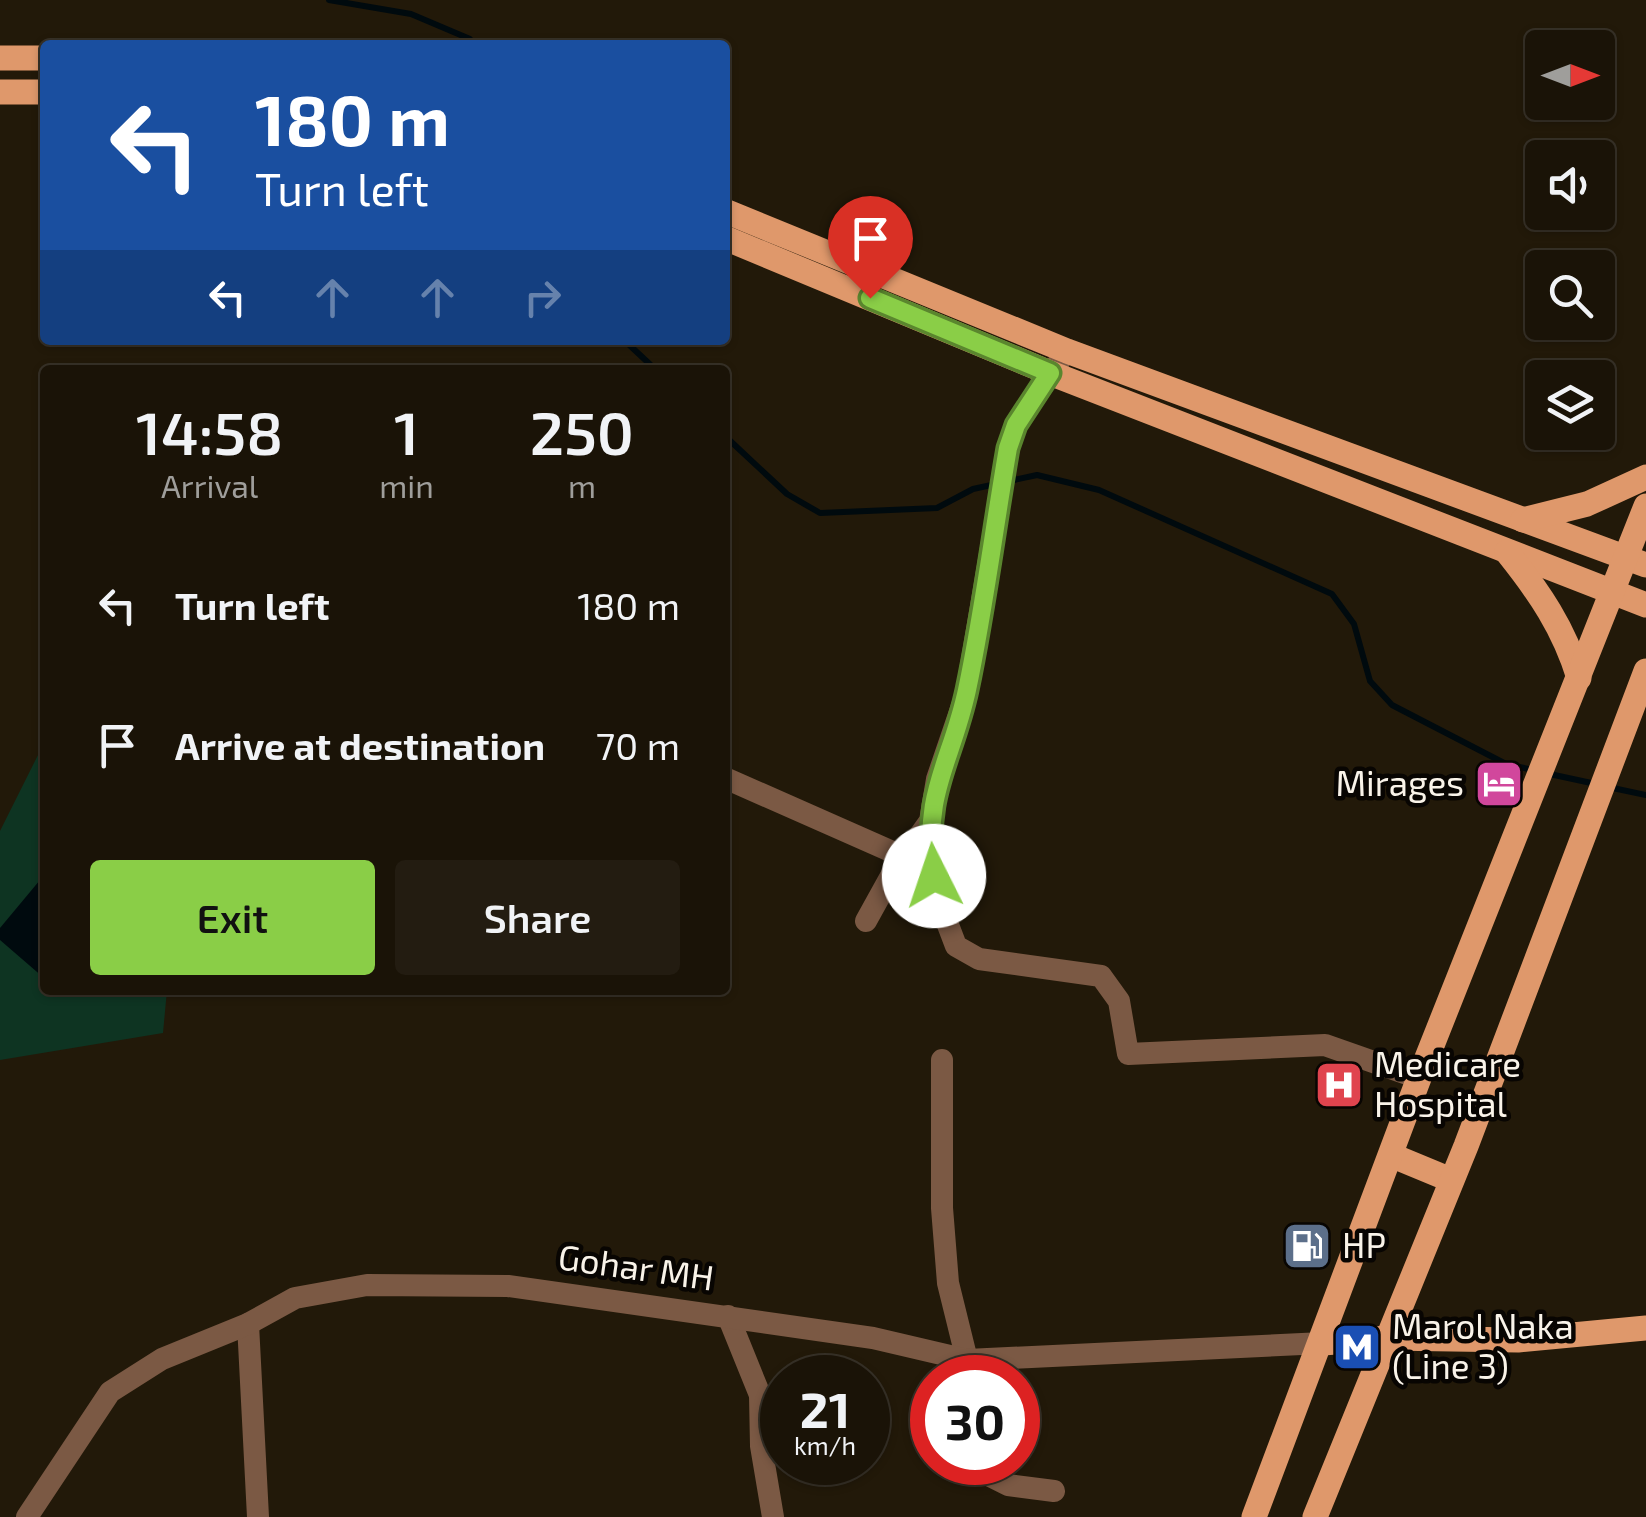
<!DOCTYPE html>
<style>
body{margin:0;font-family:"Exo 2",sans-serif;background:#231c11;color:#f1f3f6;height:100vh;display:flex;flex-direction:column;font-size:38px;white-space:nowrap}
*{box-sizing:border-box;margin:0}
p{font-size:32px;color:#9f9e9b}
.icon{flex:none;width:55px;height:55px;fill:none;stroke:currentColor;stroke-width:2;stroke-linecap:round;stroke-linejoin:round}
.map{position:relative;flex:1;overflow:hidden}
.panel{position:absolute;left:40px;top:365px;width:690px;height:630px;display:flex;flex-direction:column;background:#1a1307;border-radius:10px;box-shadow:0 2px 8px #0004,0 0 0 2px #383228}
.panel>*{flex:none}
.guide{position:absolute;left:40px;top:40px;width:690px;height:305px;border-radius:10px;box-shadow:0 2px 8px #0004,0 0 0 2px #383228;background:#1a4fa0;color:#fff;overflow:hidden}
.needle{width:65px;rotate:90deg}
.controls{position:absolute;left:1525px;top:30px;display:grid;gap:20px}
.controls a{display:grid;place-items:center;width:90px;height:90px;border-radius:10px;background:#1a1307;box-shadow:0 2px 8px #0004,0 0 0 2px #383228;font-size:50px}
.speed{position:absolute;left:760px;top:1355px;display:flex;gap:20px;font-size:50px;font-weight:700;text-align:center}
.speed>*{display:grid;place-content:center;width:130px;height:130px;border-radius:50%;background:#1a1307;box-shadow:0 2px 8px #0004,0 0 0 2px #383228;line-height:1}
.speed small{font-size:25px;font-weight:400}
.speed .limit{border:15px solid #d22;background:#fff;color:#111}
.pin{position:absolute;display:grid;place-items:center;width:85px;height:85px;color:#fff;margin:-102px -42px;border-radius:50% 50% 50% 0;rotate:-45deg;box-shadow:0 0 10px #0007}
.pin .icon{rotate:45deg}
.me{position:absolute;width:110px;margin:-55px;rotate:356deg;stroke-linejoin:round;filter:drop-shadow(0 0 8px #0008)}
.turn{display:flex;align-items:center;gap:35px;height:210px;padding:0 50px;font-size:45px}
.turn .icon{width:130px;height:130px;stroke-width:2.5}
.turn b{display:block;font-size:70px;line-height:85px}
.lanes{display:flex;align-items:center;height:95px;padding:0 50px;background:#0003;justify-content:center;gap:50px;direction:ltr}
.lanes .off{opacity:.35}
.eta{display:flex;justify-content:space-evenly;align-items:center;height:170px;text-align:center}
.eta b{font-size:60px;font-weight:600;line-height:70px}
.cta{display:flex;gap:20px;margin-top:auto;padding:20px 50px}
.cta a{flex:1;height:115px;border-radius:10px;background:#8ace47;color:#111;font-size:40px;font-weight:600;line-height:115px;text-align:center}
.cta a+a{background:#231c11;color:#f1f3f6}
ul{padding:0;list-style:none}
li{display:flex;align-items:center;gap:30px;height:140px;padding:0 50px}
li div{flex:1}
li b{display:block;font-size:38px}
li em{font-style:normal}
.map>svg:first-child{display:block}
</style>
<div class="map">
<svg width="1646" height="1517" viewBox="0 0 1646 1517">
<rect width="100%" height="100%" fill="#221909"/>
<polygon fill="#0e3422" points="45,741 45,990 167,990 163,1033 0,1060 0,831"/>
<polygon fill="#000a0e" points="45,874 45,977 44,978 0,940 0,928"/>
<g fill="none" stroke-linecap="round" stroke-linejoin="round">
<g stroke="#000a0e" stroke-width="6">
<polyline points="329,0 411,14 470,39 471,45"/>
<polyline points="624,340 656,370"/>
<polyline points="725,436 787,494 820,513 937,508 973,489 996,484"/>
<polyline points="1009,481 1037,475 1099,490 1332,594 1354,624 1370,681 1392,705 1506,764 1533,770"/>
<polyline points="1545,773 1596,784"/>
<polyline points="1608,787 1646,795"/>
</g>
<g stroke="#7b5944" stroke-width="22">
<polyline points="725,778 904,857"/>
<polyline points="930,821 937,896 956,946 979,959 1101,976 1119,1001 1128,1054 1325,1045 1419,1078"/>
<polyline points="866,921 892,874 930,821 937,779 966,694 1008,448 1016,425 1059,362"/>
<polyline points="942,1060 942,1208 948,1283 967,1360 984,1378"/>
<polyline points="728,1316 760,1395 761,1446 773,1517"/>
<polyline points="248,1324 258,1517"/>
<polyline points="984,1462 984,1473 1008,1485 1054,1491"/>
<polyline points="27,1517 110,1392 162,1359 248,1324 295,1298 367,1285 508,1286 873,1338 967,1360 1323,1343"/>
</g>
<g stroke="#df986b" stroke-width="25">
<polyline points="0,58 45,58"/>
<polyline points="0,92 45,92"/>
<polyline points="725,211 1067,351 1646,565"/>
<polyline points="725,238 1050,373 1646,605"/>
<polyline points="1523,520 1587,504 1646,477"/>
<path d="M1507 552C1539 592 1564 628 1579 678"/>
<polyline points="1393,1156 1451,1180"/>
<polyline points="1323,1343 1387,1338 1518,1340 1646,1328"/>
<polyline points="1254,1517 1419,1078 1646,506"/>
<polyline points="1315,1517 1466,1146 1646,671"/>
</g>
</g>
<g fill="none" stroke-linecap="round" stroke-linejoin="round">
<g stroke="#5a862e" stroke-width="25">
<path id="route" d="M870 298 1050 373 1016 425 1008 448C994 528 984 610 967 690 951 764 922 792 934 876"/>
</g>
<use href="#route" stroke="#8ace47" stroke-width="18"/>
</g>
<defs>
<g id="hotel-square" transform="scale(2.5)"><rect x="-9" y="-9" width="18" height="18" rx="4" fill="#d1479c" stroke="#080502"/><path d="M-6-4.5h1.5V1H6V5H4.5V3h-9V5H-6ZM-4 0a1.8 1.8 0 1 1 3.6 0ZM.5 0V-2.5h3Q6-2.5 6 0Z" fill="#fff"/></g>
<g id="hospital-square" transform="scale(2.5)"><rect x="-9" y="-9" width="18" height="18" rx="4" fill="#e0444e" stroke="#080502"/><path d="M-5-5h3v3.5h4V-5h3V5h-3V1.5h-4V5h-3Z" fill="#fff"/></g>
<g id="fuel-square" transform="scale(2.5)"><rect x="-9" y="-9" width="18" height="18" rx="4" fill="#5c6f8a" stroke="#080502"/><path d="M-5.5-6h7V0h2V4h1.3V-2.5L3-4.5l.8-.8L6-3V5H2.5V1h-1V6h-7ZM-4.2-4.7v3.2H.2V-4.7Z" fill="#fff"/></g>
<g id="metro-square" transform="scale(2.5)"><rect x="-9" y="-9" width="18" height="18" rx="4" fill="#1a4fb4" stroke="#080502"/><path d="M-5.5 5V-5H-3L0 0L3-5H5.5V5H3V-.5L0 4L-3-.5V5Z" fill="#fff"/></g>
</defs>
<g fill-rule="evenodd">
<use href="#hotel-square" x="1499" y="784"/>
<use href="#hospital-square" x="1339" y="1085"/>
<use href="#fuel-square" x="1307" y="1246"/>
<use href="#metro-square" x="1357" y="1347"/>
</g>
<g text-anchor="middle" stroke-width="9" stroke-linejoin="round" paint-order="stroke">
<g font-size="35" fill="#f9f3e9" stroke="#080502" text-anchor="start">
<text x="1464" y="796" text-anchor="end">Mirages</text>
<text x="1374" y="1077">Medicare<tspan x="1374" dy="40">Hospital</tspan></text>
<text x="1342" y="1258">HP</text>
<text x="1392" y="1339">Marol Naka<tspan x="1392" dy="40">(Line 3)</tspan></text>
</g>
<g font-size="35" fill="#f9f3e9" stroke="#080502">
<text transform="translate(636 1268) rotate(8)" y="12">Gohar MH</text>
</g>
</g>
</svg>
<div class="controls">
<a><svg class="needle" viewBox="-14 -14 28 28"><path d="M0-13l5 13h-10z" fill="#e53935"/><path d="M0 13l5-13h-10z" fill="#9f9e9b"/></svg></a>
<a><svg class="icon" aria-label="sound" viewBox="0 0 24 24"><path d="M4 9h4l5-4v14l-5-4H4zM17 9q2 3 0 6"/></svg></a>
<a><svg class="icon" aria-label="search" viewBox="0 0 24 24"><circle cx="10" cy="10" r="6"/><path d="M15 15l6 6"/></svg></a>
<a><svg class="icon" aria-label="layers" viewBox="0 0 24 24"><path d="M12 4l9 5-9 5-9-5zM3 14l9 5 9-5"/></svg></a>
</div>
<div class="speed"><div>21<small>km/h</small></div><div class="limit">30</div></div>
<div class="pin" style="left:870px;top:298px;background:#d93025"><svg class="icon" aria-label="arrive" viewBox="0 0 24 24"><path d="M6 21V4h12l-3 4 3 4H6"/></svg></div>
<svg class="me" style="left:934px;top:876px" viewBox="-20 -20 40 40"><circle r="19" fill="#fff"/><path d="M0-13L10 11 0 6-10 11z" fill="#8ace47"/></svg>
<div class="guide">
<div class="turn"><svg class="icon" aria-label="left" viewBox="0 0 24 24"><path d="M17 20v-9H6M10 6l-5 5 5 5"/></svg><div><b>180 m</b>Turn left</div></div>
<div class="lanes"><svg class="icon" aria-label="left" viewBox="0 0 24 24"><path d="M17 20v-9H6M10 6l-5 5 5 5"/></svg><svg class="icon off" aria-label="ahead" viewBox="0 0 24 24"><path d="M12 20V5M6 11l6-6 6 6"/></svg><svg class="icon off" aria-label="ahead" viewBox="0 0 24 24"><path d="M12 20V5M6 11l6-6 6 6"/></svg><svg class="icon off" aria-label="right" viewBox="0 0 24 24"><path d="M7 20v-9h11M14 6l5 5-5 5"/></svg></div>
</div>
<section class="panel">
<div class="eta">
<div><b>14:58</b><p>Arrival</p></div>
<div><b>1</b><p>min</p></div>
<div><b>250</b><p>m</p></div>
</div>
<ul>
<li><svg class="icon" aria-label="left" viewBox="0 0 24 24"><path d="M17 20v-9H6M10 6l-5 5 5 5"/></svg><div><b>Turn left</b></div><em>180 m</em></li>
<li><svg class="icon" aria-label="arrive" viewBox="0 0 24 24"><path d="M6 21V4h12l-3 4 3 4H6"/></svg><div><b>Arrive at destination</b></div><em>70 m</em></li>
</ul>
<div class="cta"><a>Exit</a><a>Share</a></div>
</section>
</div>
